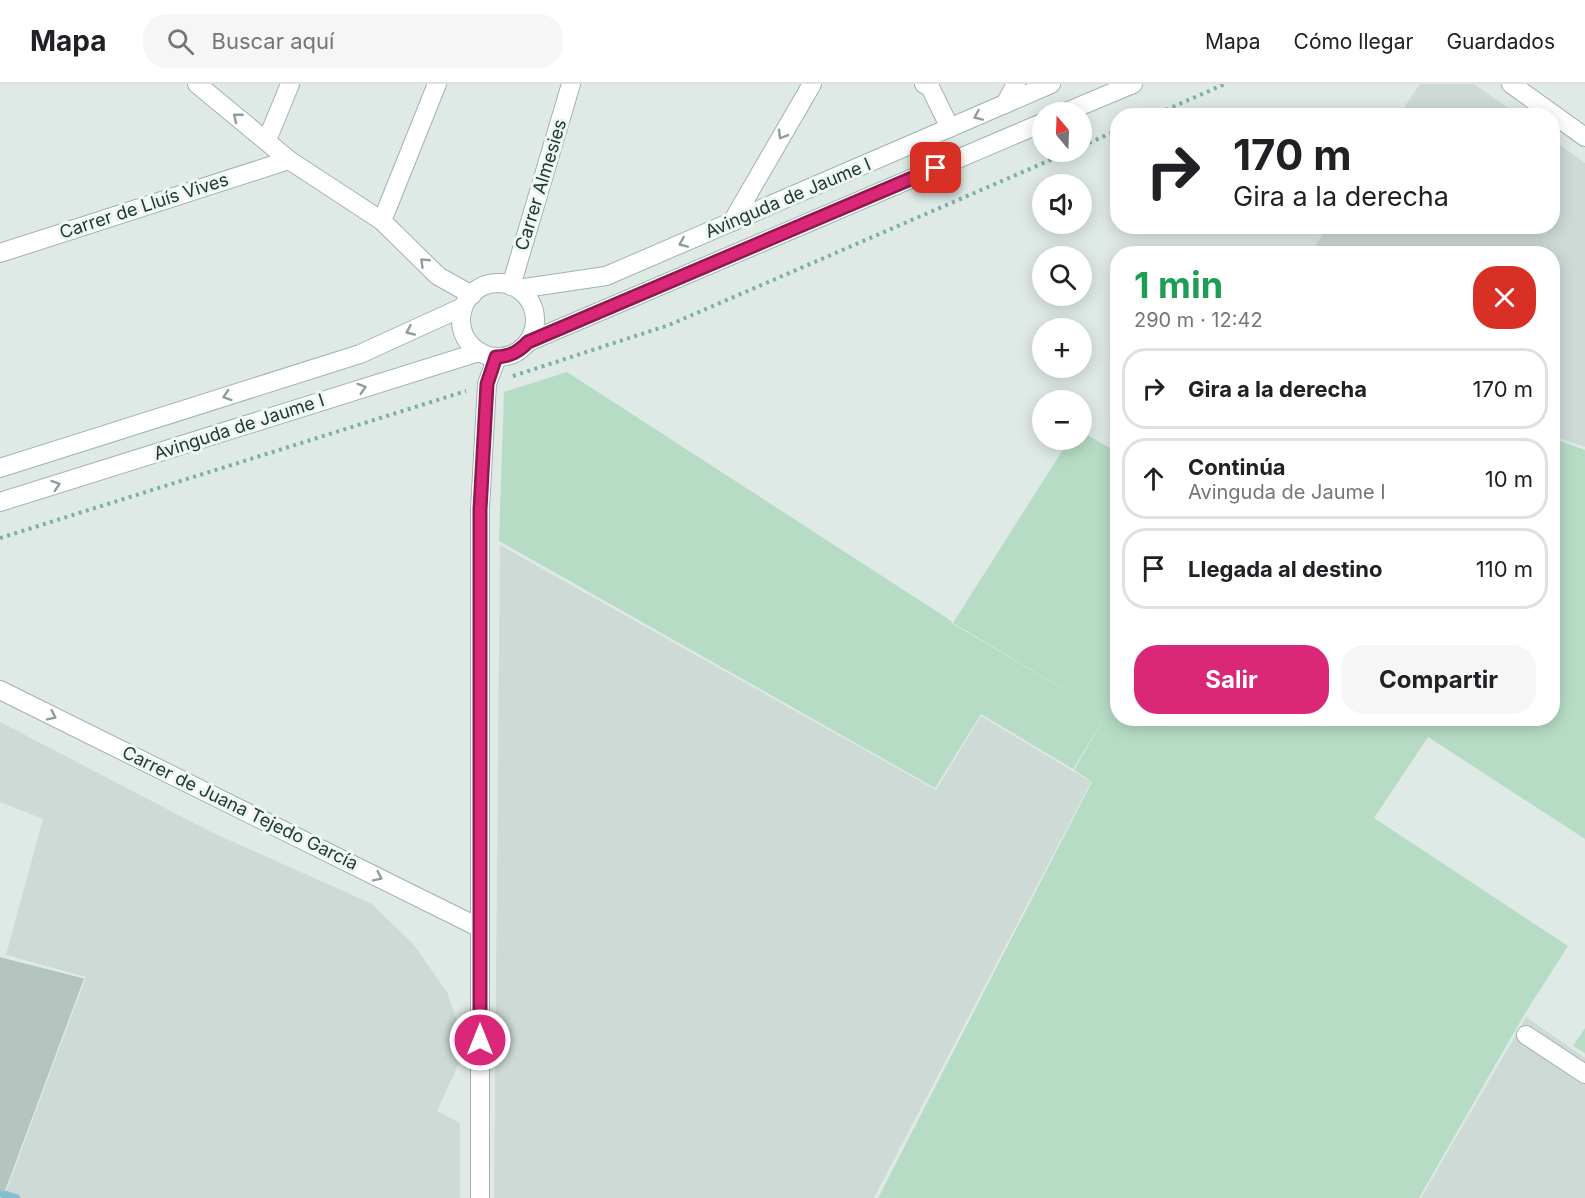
<!DOCTYPE html>
<html lang="es">
<meta charset="utf-8">
<style>
body{margin:0;font-family:Inter,sans-serif;background:#f6f6f6;color:#202124;height:100vh;display:flex;flex-direction:column;font-size:22px;white-space:nowrap}
*{box-sizing:border-box;margin:0}
p{font-size:20px;color:#757577}
.icon{flex:none;width:33px;height:33px;fill:none;stroke:currentColor;stroke-width:2;stroke-linecap:round;stroke-linejoin:round}
.map{position:relative;flex:1;overflow:hidden}
.side{position:absolute;left:1110px;top:162px;width:450px;height:480px;display:flex;flex-direction:column;background:#fff;border-radius:24px;box-shadow:0 3px 15px #0003}
.side>*{flex:none}
.guide{position:absolute;left:1110px;top:24px;width:450px;height:126px;border-radius:24px;box-shadow:0 3px 15px #0003;background:#fff;color:#202124;overflow:hidden}
.needle{width:39px;rotate:341deg}
.buttons{position:absolute;left:1032px;top:18px;display:grid;gap:12px}
.buttons a{display:grid;place-items:center;width:60px;height:60px;border-radius:50%;background:#fff;box-shadow:0 3px 15px #0003;font-size:30px}
.pin{position:absolute;display:grid;place-items:center;width:51px;height:51px;color:#fff;margin:-26px;border-radius:12px;box-shadow:0 3px 9px #0006}
.me{position:absolute;width:66px;margin:-33px;rotate:0deg;stroke-linejoin:round;filter:drop-shadow(0 0 4px #0008)}
.turn{display:flex;align-items:center;gap:21px;height:126px;padding:0 24px;font-size:27px}
.turn .icon{width:78px;height:78px;stroke-width:2.5}
.turn b{display:block;font-size:42px;line-height:51px}
.round{display:grid;place-items:center;flex:none;width:63px;height:63px;border-radius:24px;background:#f6f6f6}
.head{display:flex;align-items:center;justify-content:space-between;height:102px;padding:0 24px}
h1{font-size:36px;font-weight:700;line-height:45px;color:#1e9e55}
.button{display:flex;gap:12px;margin-top:auto;padding:12px 24px}
.button a{flex:1;height:69px;border-radius:24px;background:#db2777;color:#fff;font-size:24px;font-weight:700;line-height:69px;text-align:center}
.button a+a{background:#f6f6f6;color:#202124}
ul{padding:0;list-style:none}
li{display:flex;align-items:center;gap:18px;height:81px;margin:0 12px 9px;padding:0 12px;border:3px solid #e0e0e0;border-radius:24px}
li div{flex:1}
li b{display:block;font-size:22px}
li em{font-style:normal}
header{display:flex;align-items:center;gap:36px;box-sizing:border-box;height:84px;padding:0 30px;background:#fff;border-bottom:2px solid #e0e0e0}
header strong{font-size:28px}
nav{display:flex;gap:33px;margin-inline-start:auto;font-size:21px}
.search{width:420px;height:54px;background:#f6f6f6;display:flex;align-items:center;gap:15px;box-sizing:border-box;padding:0 21px;border-radius:24px;color:#757577;font-size:22px}
.map>svg:first-child{display:block}
</style>
<header>
<strong>Mapa</strong>
<div class="search"><svg class="icon" aria-label="search" viewBox="0 0 24 24"><circle cx="10" cy="10" r="6"/><path d="M15 15l6 6"/></svg>Buscar aquí</div>
<nav><a>Mapa</a><a>Cómo llegar</a><a>Guardados</a></nav>
</header>
<div class="map">
<svg width="1585" height="1114" viewBox="0 0 1585 1114">
<rect width="100%" height="100%" fill="#dfeae6"/>
<g fill="#cddad5">
<polygon points="1420,0 1474,0 1518,31 1399,31"/>
<polygon points="1553,56 1585,79 1585,363 1553,352 1552,170 1310,169 1328,143 1552,142"/>
<polygon points="500,461 936,706 981,632 1091,698 874,1114 494,1114"/>
<polygon points="0,638 211,748 372,820 414,861 447,908 463,954 460,977 437,1027 460,1039 460,1114 16,1114 5,1110 86,893 6,871 43,735 0,718"/>
<polygon points="1526,933 1585,974 1585,1114 1421,1114"/>
</g>
<g fill="#b7dcc5">
<polygon points="567,288 950,536 953,540 1106,630 953,539 1069,356 1082,356 1082,348 1117,368 1118,634 1552,634 1553,354 1585,366 1585,755 1428,653 1374,734 1568,862 1524,931 1419,1114 878,1114 1092,698 1074,686 1106,631 1073,685 981,630 935,704 499,457 504,308"/>
<polygon points="1585,944 1585,969 1573,962"/>
</g>
<g fill="none" stroke-linecap="round" stroke-linejoin="round">
<polyline stroke="#86bdd0" stroke-width="8" points="0,1109 16,1114"/>
</g>
<polygon fill="#b4c5bf" stroke="#b1c4be" stroke-width="1.5" points="0,874 83,895 4,1107 0,1106"/>
<g fill="none" stroke-linecap="round" stroke-linejoin="round">
<g stroke="#a2b2ae" stroke-width="20">
<g id="minor">
<polyline points="197,0 289,76 382,137 438,192 472,211"/>
<polyline points="924,0 930,3 950,44"/>
<polyline points="1511,0 1585,53"/>
<polyline points="1005,20 1016,0"/>
<polyline points="267,56 290,0"/>
<polyline points="382,137 437,0"/>
<polyline points="732,138 812,0"/>
<polyline points="0,169 289,76"/>
<polyline points="511,202 571,0"/>
<polyline points="0,606 480,844"/>
<polyline points="1526,951 1585,990"/>
<polyline points="480,1114 480,425 487,300 497,273"/>
</g>
</g>
<g stroke="#9eb6b0" stroke-width="20">
<g id="secondary">
<polyline points="1066,28 1133,0"/>
<circle cx="498" cy="236" r="37"/>
<polyline points="518,205 606,192 1051,0"/>
<polyline points="528,258 1042,39"/>
<polyline points="0,384 360,270 463,223"/>
<polyline points="0,418 479,268"/>
</g>
</g>
<g stroke="#7faea4" stroke-width="4" stroke-dasharray="3 4.5" stroke-linecap="butt">
<polyline points="1152,32 1225,0"/>
<polyline points="1082,62 1118,46"/>
<polyline points="513,292 669,241 1069,68"/>
<polyline points="0,454 466,307"/>
</g>
<use href="#minor" stroke="#fff" stroke-width="18"/>
<use href="#secondary" stroke="#fff" stroke-width="18"/>
</g>
<defs><path id="oneway-chevron" d="M-2-3.5L2.5 0L-2 3.5" fill="none" stroke-width="1.6" stroke-linecap="round" stroke-linejoin="round" transform="scale(1.5)"/></defs>
<g stroke="#909c9a">
<use href="#oneway-chevron" transform="translate(978 32) rotate(156)"/>
<use href="#oneway-chevron" transform="translate(237 33) rotate(-141)"/>
<use href="#oneway-chevron" transform="translate(782 51) rotate(120)"/>
<use href="#oneway-chevron" transform="translate(683 159) rotate(157)"/>
<use href="#oneway-chevron" transform="translate(424 178) rotate(-136)"/>
<use href="#oneway-chevron" transform="translate(410 247) rotate(156)"/>
<use href="#oneway-chevron" transform="translate(362 304) rotate(-17)"/>
<use href="#oneway-chevron" transform="translate(227 312) rotate(162)"/>
<use href="#oneway-chevron" transform="translate(56 401) rotate(-18)"/>
<use href="#oneway-chevron" transform="translate(52 632) rotate(26)"/>
<use href="#oneway-chevron" transform="translate(378 793) rotate(26)"/>
</g>
<g fill="none" stroke-linecap="round" stroke-linejoin="round">
<g stroke="#8e194d" stroke-width="15">
<path id="route" d="M480 956V425L487 300 496 273C511 272 518 268 528 258L936 84"/>
</g>
<use href="#route" stroke="#db2777" stroke-width="10"/>
</g>
<g text-anchor="middle" stroke-width="6" stroke-linejoin="round" paint-order="stroke">
<g font-size="18" fill="#203a36" stroke="#eff7f4">
<text transform="translate(541 101) rotate(-73)" y="6">Carrer Almesies</text>
<text transform="translate(788 114) rotate(-23)" y="6">Avinguda de Jaume I</text>
<text transform="translate(144 122) rotate(-18)" y="6">Carrer de Lluís Vives</text>
<text transform="translate(239 343) rotate(-18)" y="6">Avinguda de Jaume I</text>
<text transform="translate(240 724) rotate(26)" y="6">Carrer de Juana Tejedo García</text>
</g>
</g>
</svg>
<div class="buttons">
<a><svg class="needle" viewBox="-14 -14 28 28"><path d="M0-13l5 13h-10z" fill="#e53935"/><path d="M0 13l5-13h-10z" fill="#757577"/></svg></a>
<a><svg class="icon" aria-label="sound" viewBox="0 0 24 24"><path d="M4 9h4l5-4v14l-5-4H4zM17 9q2 3 0 6"/></svg></a>
<a><svg class="icon" aria-label="search" viewBox="0 0 24 24"><circle cx="10" cy="10" r="6"/><path d="M15 15l6 6"/></svg></a>
<a>+</a>
<a>−</a>
</div>
<div class="pin" style="left:936px;top:84px;background:#d93025"><svg class="icon" aria-label="arrive" viewBox="0 0 24 24"><path d="M6 21V4h12l-3 4 3 4H6"/></svg></div>
<svg class="me" style="left:480px;top:956px" viewBox="-20 -20 40 40"><circle r="17" fill="#db2777" stroke="#fff" stroke-width="3"/><path d="M0-11L8 9 0 5-8 9z" fill="#fff"/></svg>
<div class="guide">
<div class="turn"><svg class="icon" aria-label="right" viewBox="0 0 24 24"><path d="M7 20v-9h11M14 6l5 5-5 5"/></svg><div><b>170 m</b>Gira a la derecha</div></div>
</div>
<section class="side">
<div class="head"><div><h1>1 min</h1><p>290 m · 12:42</p></div><a class="round" style="background:#d93025;color:#fff"><svg class="icon" aria-label="close" viewBox="0 0 24 24"><path d="M6 6l12 12M18 6L6 18"/></svg></a></div>
<ul>
<li><svg class="icon" aria-label="right" viewBox="0 0 24 24"><path d="M7 20v-9h11M14 6l5 5-5 5"/></svg><div><b>Gira a la derecha</b></div><em>170 m</em></li>
<li><svg class="icon" aria-label="ahead" viewBox="0 0 24 24"><path d="M12 20V5M6 11l6-6 6 6"/></svg><div><b>Continúa</b><p>Avinguda de Jaume I</p></div><em>10 m</em></li>
<li><svg class="icon" aria-label="arrive" viewBox="0 0 24 24"><path d="M6 21V4h12l-3 4 3 4H6"/></svg><div><b>Llegada al destino</b></div><em>110 m</em></li>
</ul>
<div class="button"><a>Salir</a><a>Compartir</a></div>
</section>
</div>
